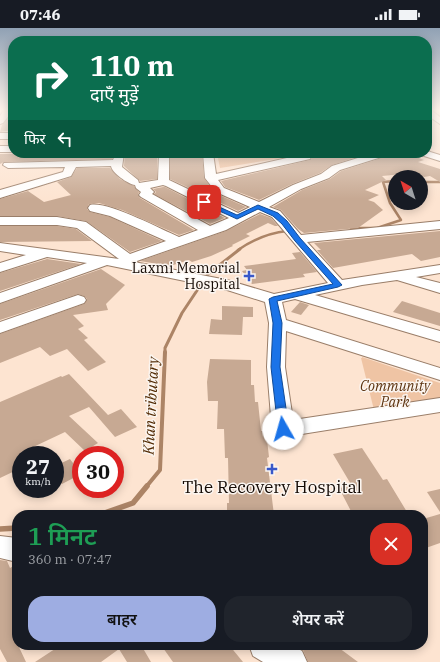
<!DOCTYPE html>
<html lang="hi">
<meta charset="utf-8">
<style>
body{margin:0;font-family:"IBM Plex Serif","Noto Sans Devanagari",serif;background:#20242c;color:#f1f3f6;height:100vh;display:flex;flex-direction:column;font-size:15px;white-space:nowrap}
*{box-sizing:border-box;margin:0}
p{font-size:13px;color:#9ea1a6}
.icon{flex:none;width:22px;height:22px;fill:none;stroke:currentColor;stroke-width:2;stroke-linecap:round;stroke-linejoin:round}
.map{position:relative;flex:1;overflow:hidden}
.side{position:absolute;left:12px;top:482px;width:416px;height:140px;display:flex;flex-direction:column;background:#171b24;border-radius:16px;box-shadow:0 2px 10px #0003}
.side>*{flex:none}
.top-card{position:absolute;left:8px;top:8px;width:424px;height:122px;border-radius:16px;box-shadow:0 2px 10px #0003;background:#0b6e4f;color:#fff;overflow:hidden}
.needle{width:26px;rotate:321deg}
.fabs{position:absolute;left:388px;top:142px;display:grid;gap:8px}
.fabs a{display:grid;place-items:center;width:40px;height:40px;border-radius:50%;background:#171b24;box-shadow:0 2px 10px #0003;font-size:20px}
.speed{position:absolute;left:12px;top:418px;display:flex;gap:8px;font-size:20px;font-weight:700;text-align:center}
.speed>*{display:grid;place-content:center;width:52px;height:52px;border-radius:50%;background:#171b24;box-shadow:0 2px 10px #0003;line-height:1}
.speed small{font-size:10px;font-weight:400}
.speed .limit{border:6px solid #d22;background:#fff;color:#111}
.pin{position:absolute;display:grid;place-items:center;width:34px;height:34px;color:#fff;margin:-17px;border-radius:8px;box-shadow:0 2px 6px #0006}
.me{position:absolute;width:44px;margin:-22px;rotate:353deg;stroke-linejoin:round;filter:drop-shadow(0 0 3px #0008)}
.turn{display:flex;align-items:center;gap:14px;height:84px;padding:0 16px;font-size:18px}
.turn .icon{width:52px;height:52px;stroke-width:2.5}
.turn b{display:block;font-size:28px;line-height:34px}
.then{display:flex;align-items:center;height:38px;padding:0 16px;background:#0003;gap:8px;font-size:15px}
.round{display:grid;place-items:center;flex:none;width:42px;height:42px;border-radius:16px;background:#20242c}
.headline{display:flex;align-items:center;justify-content:space-between;height:68px;padding:0 16px}
h1{font-size:24px;font-weight:600;line-height:30px;color:#1e9e55}
.cta{display:flex;gap:8px;margin-top:auto;padding:8px 16px}
.cta a{flex:1;height:46px;border-radius:16px;background:#9eade2;color:#111;font-size:16px;font-weight:600;line-height:46px;text-align:center}
.cta a+a{background:#20242c;color:#f1f3f6}
.status{display:flex;justify-content:space-between;align-items:center;height:28px;padding:0 20px;background:#171b24;direction:ltr}
.status svg{height:11px;fill:currentColor}
.map>svg:first-child{display:block}
</style>
<div class="status"><b>07:46</b><svg viewBox="0 0 49 12"><path d="M0 12V9h3v3zM5 12V6h3v6zM10 12V3h3v9zM15 12V0h3v12zM26 1h20v11H26zM47 4h2v5h-2z"/></svg></div>
<div class="map">
<svg width="440" height="634" viewBox="0 0 440 634">
<rect width="100%" height="100%" fill="#fde4d1"/>
<g fill="#efc4a4">
<polygon points="217,125 300,125 301,127 220,140"/>
<polygon points="362,329 440,355 440,381 377,394 361,330 362,330"/>
</g>
<g fill="none" stroke-linecap="round" stroke-linejoin="round">
<g stroke="#ac8466" stroke-width="2.5">
<polyline points="421,154 440,154"/>
<polyline points="351,200 377,200 401,192 390,175 383,154 395,153"/>
<path d="M238 222C254 211 268 205 287 203"/>
</g>
<polyline stroke="#ac8466" stroke-width="3" points="165,325 165,320 182,285 208,246 240,221"/>
<polyline stroke="#ac8466" stroke-width="4" points="146,459 160,442 165,324"/>
<g stroke="#ac8466" stroke-width="5.5">
<polyline points="99,487 133,475 147,458"/>
<polyline points="0,501 17,500"/>
</g>
</g>
<g fill="#c7a993">
<polygon points="13,84 13,102 0,104 2,97"/>
<polygon points="88,125 114,125 112,131 4,134 0,136 0,126"/>
<polygon points="125,125 157,125 157,151 140,153 124,138"/>
<polygon points="170,125 202,125 204,150 215,165 246,179 238,183 170,151"/>
<polygon points="311,125 346,125 356,128 369,125 332,137 320,145 292,156 259,172 225,159 221,153 310,132 312,130 318,129"/>
<polygon points="390,125 405,125 424,132 418,134 440,141 440,154 430,148 424,149 414,145 382,148 386,152 365,162 379,167 368,172 374,174 383,182 358,200 304,205 298,201 281,182 273,179 302,162 330,151 341,143 388,128"/>
<polygon points="77,140 110,140 120,151 134,158 139,164 138,167 140,170 194,202 179,207 122,182 99,175 89,176 87,181 90,184 110,189 162,213 130,224 86,193 57,188 0,188 0,171 28,163 44,174 71,167 57,154 71,149"/>
<polygon points="163,159 165,159 225,190 210,196 154,166 156,164 153,161"/>
<polygon points="260,186 271,190 278,198 275,198 268,195 246,206 250,208 232,217 233,218 211,228 192,234 189,232 170,238 140,233 226,203"/>
<polygon points="0,198 57,198 76,201 92,213 0,214"/>
<polygon points="440,203 440,229 421,233 412,226 333,240 317,222 321,222 314,215"/>
<polygon points="300,224 317,244 303,246 305,249 252,256 242,243 247,242 244,238 296,231 292,225"/>
<polygon points="47,231 81,236 0,263 0,245"/>
<polygon points="101,241 125,257 106,276 108,282 73,287 84,298 78,301 88,310 84,312 106,334 88,343 67,321 50,328 40,319 0,335 0,306 84,276 87,271 84,268 78,266 0,292 0,276"/>
<polygon points="402,273 440,285 440,298 393,284"/>
<polygon points="300,274 309,277 301,287 291,284"/>
<polygon points="222,278 253,279 253,289 243,289 242,307 209,306 211,291 222,292"/>
<polygon points="210,331 251,332 251,357 254,357 255,374 258,374 261,403 266,403 269,429 267,430 274,487 227,487 227,475 229,475 228,430 225,430 224,401 217,401 218,373 208,373 207,354"/>
<polygon points="69,346 108,387 121,381 137,399 115,409 89,379 69,388 98,415 85,423 65,404 29,421 34,427 21,427 21,440 0,450 0,374 61,348 62,349"/>
<polygon points="362,420 383,452 387,451 407,484 390,487 353,487 339,460 352,458 333,426"/>
<polygon points="70,431 81,446 62,456 60,454 55,457 55,438"/>
<polygon points="440,461 440,484 427,464"/>
<polygon points="440,486 440,515 423,521 423,491"/>
<polygon points="0,532 7,533 10,540 17,536 17,617 18,617 26,634 7,634 0,621"/>
<polygon points="61,617 141,617 151,634 127,634 119,621 101,634 35,634"/>
<polygon points="161,617 229,617 243,634 173,634"/>
<polygon points="295,617 335,617 358,634 308,634 303,622"/>
</g>
<g fill="none" stroke-linecap="round" stroke-linejoin="round">
<g stroke="#9a7e69" stroke-width="2">
<g id="minor">
<polygon points="4,82 13,82 3,95 0,96 0,88"/>
<polygon points="427,82 431,82 440,89 440,96 427,87"/>
<rect x="0" y="105" width="13" height="6"/>
<rect x="0" y="118" width="13" height="6"/>
<polygon points="427,123 440,127 440,133 421,127 420,125 427,125"/>
<path d="M116 125H124L122 139 138 152 139 155 158 152 159 125H169V152L238 185 250 179 216 164 205 150 203 125H213L216 146 300 127 299 125H309L311 129 310 131 218 152 224 160 259 174 293 157 321 146 332 138 374 125H389L388 127 340 142 329 150 301 161 269 179 280 183 301 207 440 193V201L307 214 342 252 440 237V245L416 249 440 255V265L397 252 362 257 315 267 440 303V314L295 271 282 274 286 292 440 340V352L286 303 285 339 293 392 440 370V384L283 409 275 406 272 401 267 339 269 295 265 274 224 261 107 237 0 275V265L87 235 47 229 0 244V235L26 227 0 223V215L119 231 77 200 57 197H0V189H57L86 194 130 226 166 213 110 188 90 183 88 180 90 177C108 173 160 201 179 209L198 202 141 169 139 167 141 164 136 160 135 157C128 156 112 145 111 138L76 139 71 148 0 170V162L63 144 65 139 8 140 3 137 4 135 113 132ZM163 157 166 158 229 190 210 198 152 166 154 164 150 160ZM260 184 272 189 279 197 328 255 274 266 227 252 134 234 226 202Z"/>
<polygon points="78,267 84,269 86,272 84,275 0,305 0,294"/>
<polygon points="0,508 17,510 17,534 0,530"/>
<polygon points="249,617 292,617 302,623 307,634 263,634 253,628"/>
</g>
</g>
<use href="#minor" fill="#fff" fill-rule="evenodd"/>
</g>
<linearGradient id="sky" x2="0" y2="1"><stop stop-color="#90a1b4"/><stop offset="0.48" stop-color="#fef3ea"/><stop offset="1" stop-color="#fef3ea" stop-opacity="0"/></linearGradient>
<rect width="440" height="171" fill="url(#sky)"/>
<polygon fill="#1a73e8" stroke="#114b97" points="202,173 206,173 237,187 258,177 278,185 287,193 300,210 342,257 338,259 277,273 282,295 280,339 289,401 287,404 279,404 278,401 271,339 273,295 269,271 273,269 333,256 295,213 282,196 273,188 258,181 237,191 202,175"/>
<g fill="#3958c9" stroke="#fbf5f0" stroke-width="1.5">
<path d="M247 242h4v4h4v4h-4v4h-4v-4h-4v-4h4z"/>
<path d="M270 435h4v4h4v4h-4v4h-4v-4h-4v-4h4z"/>
</g>
<g text-anchor="middle" stroke-width="3" stroke-linejoin="round" paint-order="stroke">
<g font-size="14" fill="#140a04" stroke="#fbf5f0" text-anchor="end">
<text x="240" y="245">Laxmi Memorial<tspan x="240" dy="16">Hospital</tspan></text>
</g>
<g font-size="14" font-style="italic" fill="#5d330f" stroke="#fbf5f0">
<text x="395" y="363">Community<tspan x="395" dy="16">Park</tspan></text>
</g>
<g font-size="15" font-style="italic" fill="#522a03" stroke="#fbf5f0">
<text transform="translate(151 378) rotate(-87)" y="5">Khan tributary</text>
</g>
<g font-size="17" fill="#140a04" stroke="#fbf5f0">
<text x="272" y="465">The Recovery Hospital</text>
</g>
</g>
</svg>
<div class="fabs">
<a><svg class="needle" viewBox="-14 -14 28 28"><path d="M0-13l5 13h-10z" fill="#e53935"/><path d="M0 13l5-13h-10z" fill="#9ea1a6"/></svg></a>
</div>
<div class="speed"><div>27<small>km/h</small></div><div class="limit">30</div></div>
<div class="pin" style="left:204px;top:174px;background:#d93025"><svg class="icon" aria-label="arrive" viewBox="0 0 24 24"><path d="M6 21V4h12l-3 4 3 4H6"/></svg></div>
<svg class="me" style="left:283px;top:401px" viewBox="-20 -20 40 40"><circle r="19" fill="#fff"/><path d="M0-13L10 11 0 6-10 11z" fill="#1a73e8"/></svg>
<div class="top-card">
<div class="turn"><svg class="icon" aria-label="right" viewBox="0 0 24 24"><path d="M7 20v-9h11M14 6l5 5-5 5"/></svg><div><b>110 m</b>दाएँ मुड़ें</div></div>
<div class="then">फिर<svg class="icon" aria-label="left" viewBox="0 0 24 24"><path d="M17 20v-9H6M10 6l-5 5 5 5"/></svg></div>
</div>
<section class="side">
<div class="headline"><div><h1>1 मिनट</h1><p>360 m · 07:47</p></div><a class="round" style="background:#d93025;color:#fff"><svg class="icon" aria-label="close" viewBox="0 0 24 24"><path d="M6 6l12 12M18 6L6 18"/></svg></a></div>
<div class="cta"><a>बाहर</a><a>शेयर करें</a></div>
</section>
</div>
